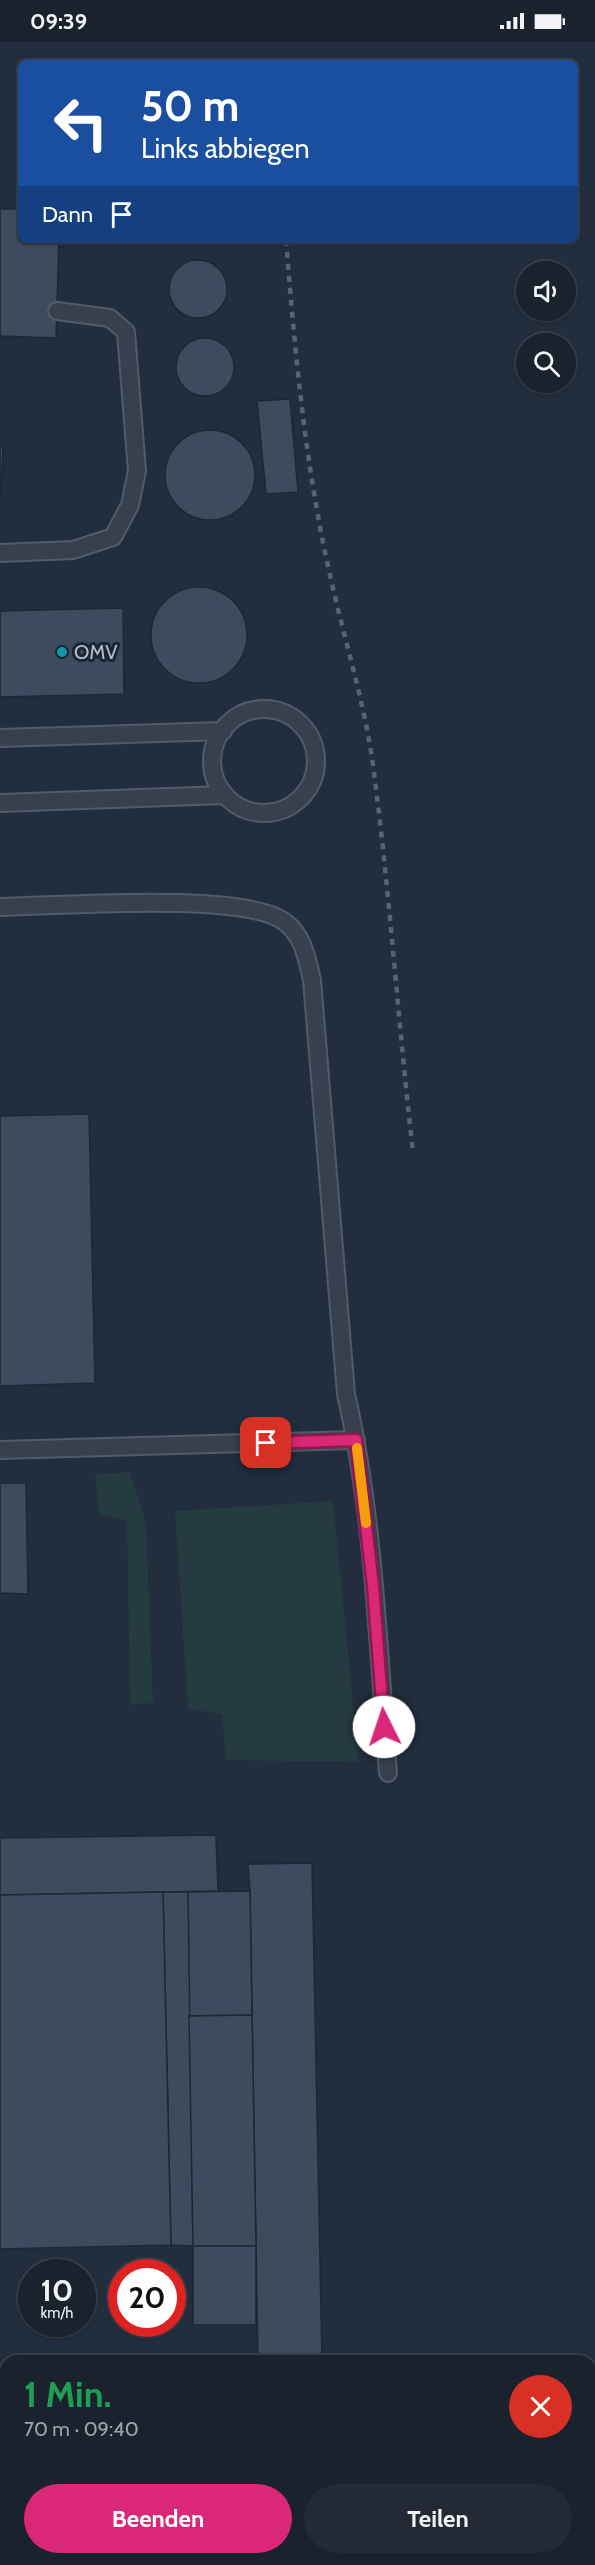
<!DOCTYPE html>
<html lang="de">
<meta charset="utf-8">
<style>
body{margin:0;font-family:Cabin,sans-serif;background:#232a36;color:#f1f3f6;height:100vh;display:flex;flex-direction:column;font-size:22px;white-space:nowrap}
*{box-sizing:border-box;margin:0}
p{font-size:20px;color:#9fa4aa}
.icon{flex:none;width:33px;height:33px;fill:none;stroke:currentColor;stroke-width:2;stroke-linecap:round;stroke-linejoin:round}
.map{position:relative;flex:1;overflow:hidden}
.details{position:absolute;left:0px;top:2313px;width:596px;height:210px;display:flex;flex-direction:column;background:#1a222e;border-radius:18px 18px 0 0;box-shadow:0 2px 4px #0004,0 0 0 2px #383f4a}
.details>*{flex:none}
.guide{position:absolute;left:18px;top:18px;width:560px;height:183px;border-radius:9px;box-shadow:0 2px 4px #0004,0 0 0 2px #383f4a;background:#1a4fa0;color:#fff;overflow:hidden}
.buttons{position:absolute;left:516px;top:219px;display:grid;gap:12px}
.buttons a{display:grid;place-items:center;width:60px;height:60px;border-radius:50%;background:#1a222e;box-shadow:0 2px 4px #0004,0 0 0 2px #383f4a;font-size:30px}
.speed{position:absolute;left:18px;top:2217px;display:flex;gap:12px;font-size:30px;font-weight:700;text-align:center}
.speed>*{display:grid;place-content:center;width:78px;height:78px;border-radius:50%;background:#1a222e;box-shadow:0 2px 4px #0004,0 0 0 2px #383f4a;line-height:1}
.speed small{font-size:15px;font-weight:400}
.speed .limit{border:9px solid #d22;background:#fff;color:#111}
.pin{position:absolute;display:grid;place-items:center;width:51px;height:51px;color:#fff;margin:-26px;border-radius:12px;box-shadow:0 3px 9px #0006}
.me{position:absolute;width:66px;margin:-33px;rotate:356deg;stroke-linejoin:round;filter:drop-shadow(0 0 4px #0008)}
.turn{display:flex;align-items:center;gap:21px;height:126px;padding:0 24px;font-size:27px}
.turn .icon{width:78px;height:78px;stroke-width:2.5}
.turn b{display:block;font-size:42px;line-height:51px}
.then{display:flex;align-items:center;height:57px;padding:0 24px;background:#0003;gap:12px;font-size:22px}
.round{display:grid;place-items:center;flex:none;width:63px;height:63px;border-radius:32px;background:#232a36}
.head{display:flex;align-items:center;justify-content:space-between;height:102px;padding:0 24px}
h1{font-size:36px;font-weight:700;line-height:45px;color:#1e9e55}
.cta{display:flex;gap:12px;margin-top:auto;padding:12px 24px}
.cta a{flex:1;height:69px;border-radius:36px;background:#db2777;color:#fff;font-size:24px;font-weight:700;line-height:69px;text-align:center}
.cta a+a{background:#232a36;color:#f1f3f6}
.status{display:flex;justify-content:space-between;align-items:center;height:42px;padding:0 30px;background:#1a222e;direction:ltr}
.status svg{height:16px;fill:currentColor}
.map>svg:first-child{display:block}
</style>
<div class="status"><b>09:39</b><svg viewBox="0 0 49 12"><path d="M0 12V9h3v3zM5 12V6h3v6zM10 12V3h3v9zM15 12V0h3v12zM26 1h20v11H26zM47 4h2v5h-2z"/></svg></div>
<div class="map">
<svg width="595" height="2523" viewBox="0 0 595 2523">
<rect width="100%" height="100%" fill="#222e3e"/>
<g fill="#243b3f">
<polygon points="130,1430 146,1481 153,1661 130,1663 127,1479 99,1472 95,1432"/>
<polygon points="333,1459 359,1720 226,1718 222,1672 188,1667 175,1469"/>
<polygon points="155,2517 516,2517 518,2523 155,2523"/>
</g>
<g fill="#3e4b5e" stroke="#1e2734" stroke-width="1.5">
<polygon points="0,167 21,167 21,198 59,198 56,296 0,294"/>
<circle cx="198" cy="247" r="29"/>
<circle cx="205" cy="325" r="29"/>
<polygon points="290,357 298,450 266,452 257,359"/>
<circle cx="210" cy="433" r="45"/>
<polygon points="0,406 3,406 1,451 0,451"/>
<circle cx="199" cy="593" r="48"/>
<polygon points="123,566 124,652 0,655 0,569"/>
<polygon points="89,1072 95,1341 0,1344 0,1074"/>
<polygon points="0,1441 26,1441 28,1552 0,1551"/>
<polygon points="216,1793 218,1849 0,1853 0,1796"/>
<polygon points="312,1821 322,2319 258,2319 250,1849 248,1822"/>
<polygon points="250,1849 252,1973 189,1974 188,1850"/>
<polygon points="163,1850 188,1850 193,2204 171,2203"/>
<polygon points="163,1850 171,2203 0,2207 0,1853"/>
<polygon points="252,1973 256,2204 193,2204 189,1974"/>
<rect x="193" y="2204" width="63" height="79"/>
<rect x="0" y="2430" width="6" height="35"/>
<polygon points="173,2517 204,2517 204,2523 161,2523 161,2520 174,2520"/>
</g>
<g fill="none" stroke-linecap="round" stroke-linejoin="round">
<g stroke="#525b68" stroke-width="20">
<g id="service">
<polyline points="0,511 73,508 113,495 130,463 137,429 126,290 110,276 57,269"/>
<circle cx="264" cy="719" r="52"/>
<polyline points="0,696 223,689"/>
<polyline points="0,761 225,753"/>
<path d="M0 865C56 864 249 849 286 881 304 895 307 918 312 938L346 1352C374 1475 378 1605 388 1731"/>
<polyline points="0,1408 356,1398"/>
</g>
</g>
<polyline stroke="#42585c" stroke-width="4" stroke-dasharray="4.5 4.5" stroke-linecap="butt" points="0,2416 6,2416"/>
<use href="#service" stroke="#36404e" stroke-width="16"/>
<path stroke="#586475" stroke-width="4.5" stroke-dasharray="6 6" stroke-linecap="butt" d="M286 198C295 310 305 423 330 533 344 597 364 658 373 723 390 851 398 981 413 1110"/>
</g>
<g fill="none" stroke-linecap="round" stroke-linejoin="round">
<g stroke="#8e194d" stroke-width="15">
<polyline id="route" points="266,1401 356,1398 373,1544 384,1685"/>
</g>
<use href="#route" stroke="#db2777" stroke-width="10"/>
<polyline stroke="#f59e0b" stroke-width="10" points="357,1406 366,1481"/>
</g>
<circle fill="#0f9aa8" stroke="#1c2532" stroke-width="2" cx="62" cy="610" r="6"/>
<g text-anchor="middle" stroke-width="6" stroke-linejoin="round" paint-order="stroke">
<g font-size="20" fill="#b2bbc9" stroke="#1c2532" text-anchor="start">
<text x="74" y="617">OMV</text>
</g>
</g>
</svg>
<div class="buttons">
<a><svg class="icon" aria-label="sound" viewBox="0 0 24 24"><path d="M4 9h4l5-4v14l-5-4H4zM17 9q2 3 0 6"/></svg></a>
<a><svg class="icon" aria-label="search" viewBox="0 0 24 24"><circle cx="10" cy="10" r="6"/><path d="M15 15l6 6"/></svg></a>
</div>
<div class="speed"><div>10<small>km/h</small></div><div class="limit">20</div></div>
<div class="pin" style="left:266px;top:1401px;background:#d93025"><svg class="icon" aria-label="arrive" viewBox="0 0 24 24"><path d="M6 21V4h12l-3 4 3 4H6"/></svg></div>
<svg class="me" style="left:384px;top:1685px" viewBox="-20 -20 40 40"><circle r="19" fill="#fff"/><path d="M0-13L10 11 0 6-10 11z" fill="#db2777"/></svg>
<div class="guide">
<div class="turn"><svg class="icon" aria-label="left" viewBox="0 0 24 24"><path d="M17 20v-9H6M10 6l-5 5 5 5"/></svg><div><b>50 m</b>Links abbiegen</div></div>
<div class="then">Dann<svg class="icon" aria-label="arrive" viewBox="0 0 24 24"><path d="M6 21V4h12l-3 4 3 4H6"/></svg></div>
</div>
<section class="details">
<div class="head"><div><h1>1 Min.</h1><p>70 m · 09:40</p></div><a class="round" style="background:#d93025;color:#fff"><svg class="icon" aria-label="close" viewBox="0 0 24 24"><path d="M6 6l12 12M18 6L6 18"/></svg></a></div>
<div class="cta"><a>Beenden</a><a>Teilen</a></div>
</section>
</div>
